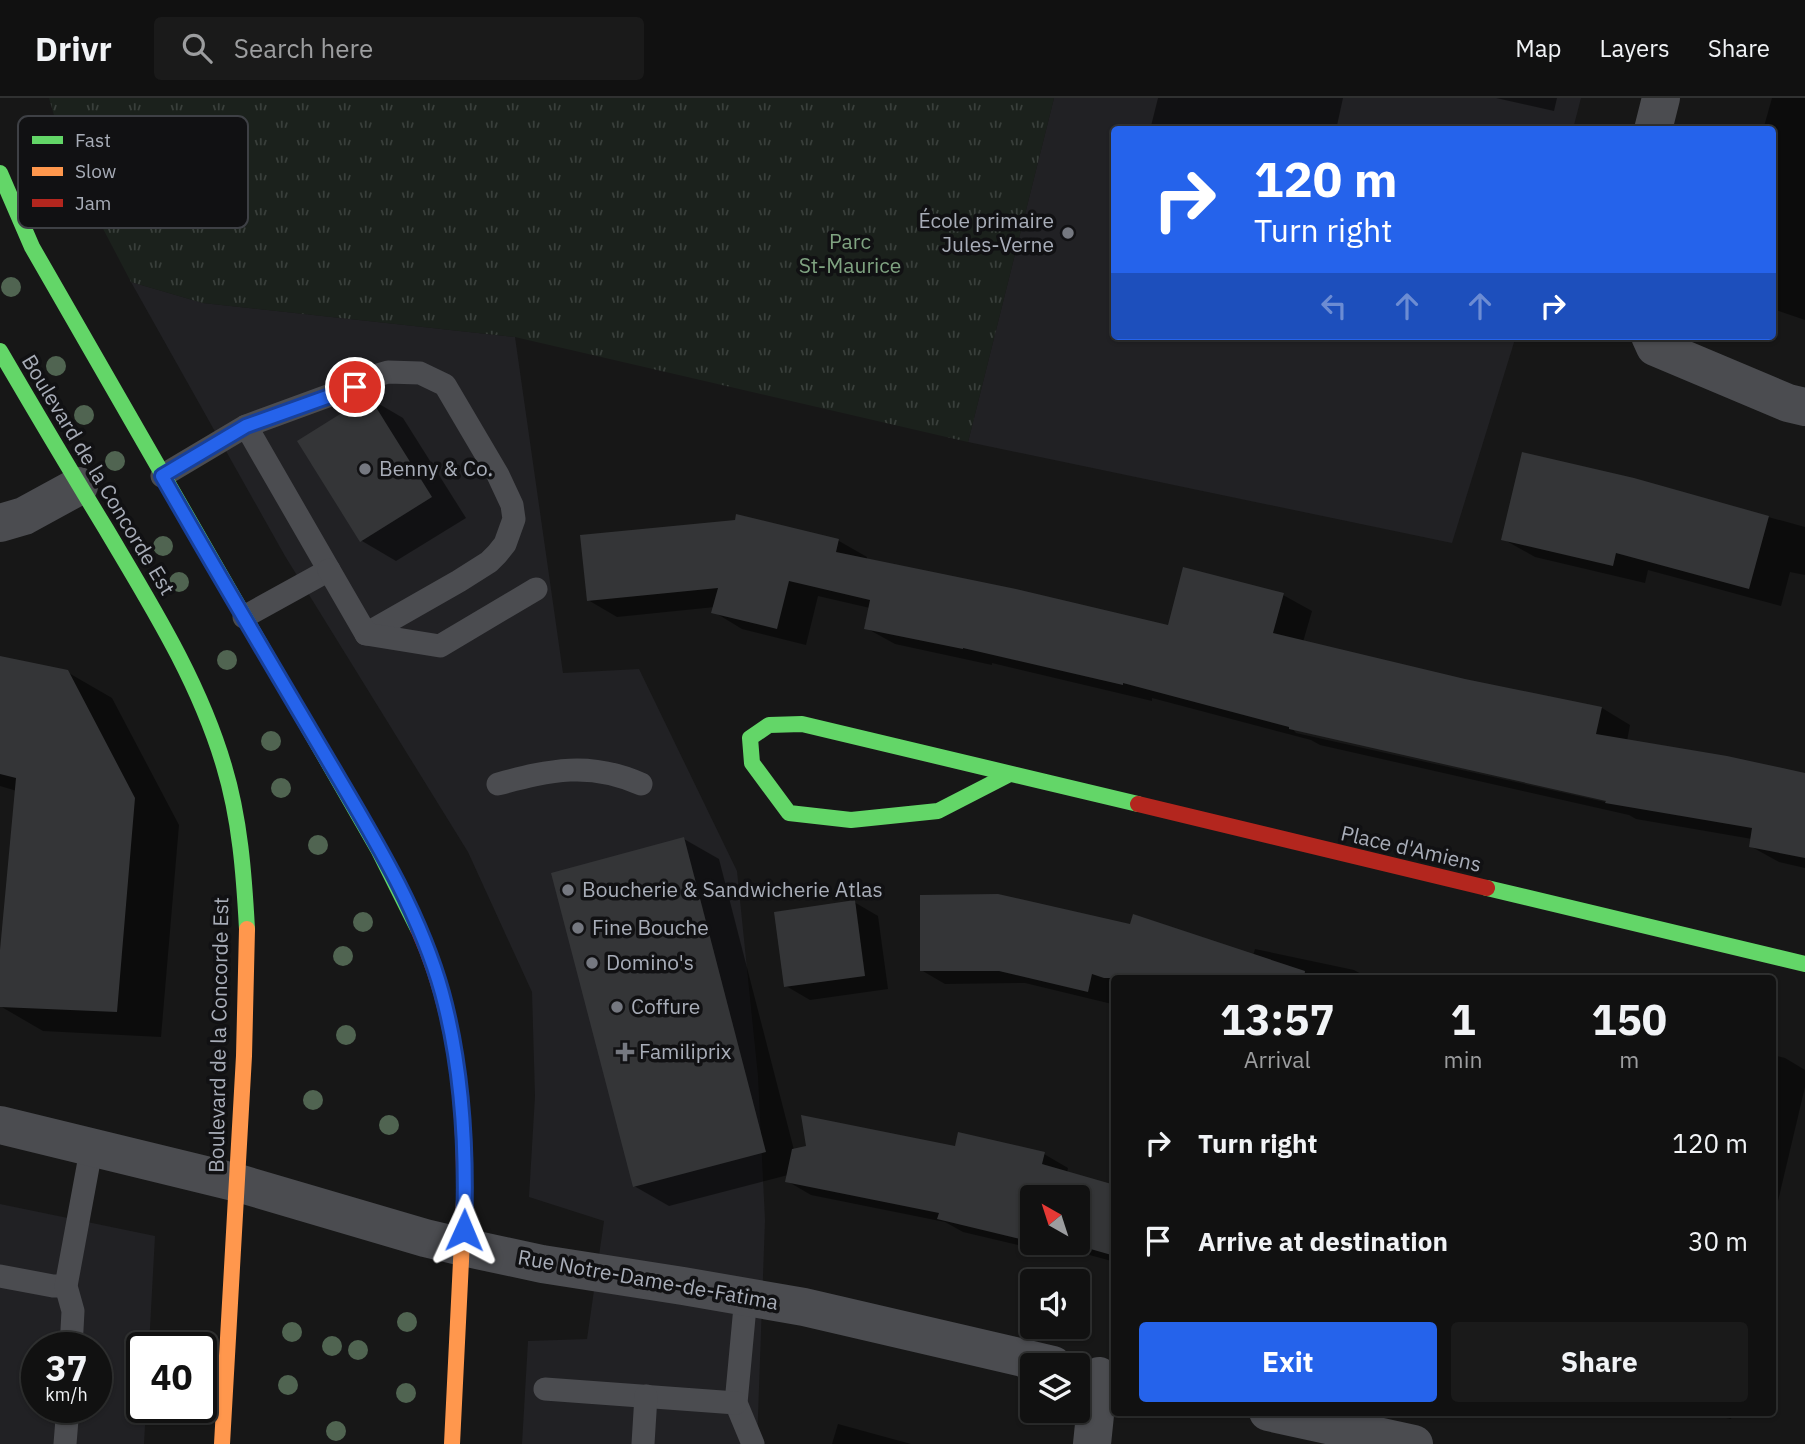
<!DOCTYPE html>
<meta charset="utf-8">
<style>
body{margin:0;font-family:"IBM Plex Sans",sans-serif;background:#1a1a1a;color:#f1f3f6;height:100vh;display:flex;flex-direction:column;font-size:26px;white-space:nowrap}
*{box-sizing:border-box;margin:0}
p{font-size:23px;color:#9c9d9f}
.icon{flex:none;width:38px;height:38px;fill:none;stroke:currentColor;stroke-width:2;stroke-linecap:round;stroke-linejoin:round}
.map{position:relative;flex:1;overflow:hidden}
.details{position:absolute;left:1111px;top:877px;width:665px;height:441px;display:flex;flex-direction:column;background:#111;border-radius:7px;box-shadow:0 2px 5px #0004,0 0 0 2px #303131}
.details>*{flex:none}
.guide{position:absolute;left:1111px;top:28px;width:665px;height:214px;border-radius:7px;box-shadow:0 2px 5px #0004,0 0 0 2px #303131;background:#2563eb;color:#fff;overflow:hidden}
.needle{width:46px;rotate:321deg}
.buttons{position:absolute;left:1020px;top:1087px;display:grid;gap:14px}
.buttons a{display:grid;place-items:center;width:70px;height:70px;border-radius:7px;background:#111;box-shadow:0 2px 5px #0004,0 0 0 2px #303131;font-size:35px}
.speed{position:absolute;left:21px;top:1234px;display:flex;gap:14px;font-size:35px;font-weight:700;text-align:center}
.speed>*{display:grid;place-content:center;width:91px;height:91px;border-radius:50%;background:#111;box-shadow:0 2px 5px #0004,0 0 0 2px #303131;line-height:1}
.speed small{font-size:18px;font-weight:400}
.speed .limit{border:4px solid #111;border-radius:10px;background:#fff;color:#111}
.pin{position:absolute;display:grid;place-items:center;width:60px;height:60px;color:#fff;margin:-30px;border:4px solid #fff;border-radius:50%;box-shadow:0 2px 7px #0007}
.me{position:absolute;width:77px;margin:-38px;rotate:1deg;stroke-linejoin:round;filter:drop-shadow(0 0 5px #0008)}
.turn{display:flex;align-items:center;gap:24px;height:147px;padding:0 28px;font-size:32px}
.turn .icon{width:91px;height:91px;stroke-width:2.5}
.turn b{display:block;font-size:49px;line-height:60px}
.lanes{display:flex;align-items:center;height:66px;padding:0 28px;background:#0003;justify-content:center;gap:35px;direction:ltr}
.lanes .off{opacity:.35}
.eta{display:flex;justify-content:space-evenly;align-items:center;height:119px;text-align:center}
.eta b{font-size:42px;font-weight:800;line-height:49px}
.cta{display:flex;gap:14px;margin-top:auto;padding:14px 28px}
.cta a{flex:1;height:80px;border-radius:7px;background:#2563eb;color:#fff;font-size:28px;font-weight:800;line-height:80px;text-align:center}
.cta a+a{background:#1a1a1a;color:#f1f3f6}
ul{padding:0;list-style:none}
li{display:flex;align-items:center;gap:21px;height:98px;padding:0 28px}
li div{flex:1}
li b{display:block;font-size:26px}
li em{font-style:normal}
header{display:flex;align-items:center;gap:42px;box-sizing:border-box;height:98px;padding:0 35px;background:#111;border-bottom:2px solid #303131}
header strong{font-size:33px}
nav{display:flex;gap:38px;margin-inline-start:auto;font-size:24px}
.search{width:490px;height:63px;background:#1a1a1a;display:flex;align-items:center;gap:18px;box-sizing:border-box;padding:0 24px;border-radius:7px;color:#9c9d9f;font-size:26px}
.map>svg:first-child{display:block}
</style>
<header>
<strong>Drivr</strong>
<div class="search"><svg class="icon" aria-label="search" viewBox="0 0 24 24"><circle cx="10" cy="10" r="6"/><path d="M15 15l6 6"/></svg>Search here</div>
<nav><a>Map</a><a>Layers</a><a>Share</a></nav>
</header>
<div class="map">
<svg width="1805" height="1346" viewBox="0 0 1805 1346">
<defs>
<pattern id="park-tufts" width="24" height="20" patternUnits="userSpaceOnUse" patternTransform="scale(1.75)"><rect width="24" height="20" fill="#1b211c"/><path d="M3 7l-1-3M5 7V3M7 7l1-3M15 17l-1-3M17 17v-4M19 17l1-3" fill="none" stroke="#393f3b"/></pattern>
</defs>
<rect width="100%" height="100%" fill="#171717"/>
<g fill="#212124" fill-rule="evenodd">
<polygon points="1054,0 1581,0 1573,31 1115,32 1115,238 1516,238 1452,445 968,344"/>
<polygon points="131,184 203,205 515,239 563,575 639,571 737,773 758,978 765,1122 757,1346 522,1346 528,1243 587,1241 604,1123 529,1099 535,998 532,894 468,754 285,458"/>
<path d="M0 1106 155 1138 149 1249 142 1250V1309H146L144 1346H0ZM37 1250H96V1309H37Z"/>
</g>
<polygon fill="url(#park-tufts)" points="49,0 1054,0 968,344 515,239 203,205 131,184 67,62"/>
<g fill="#0007" fill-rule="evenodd">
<polygon points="1158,0 1343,0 1336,32 1150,32"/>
<polygon points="1496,0 1557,0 1554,13"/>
<polygon points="1772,0 1805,0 1805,222 1773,211 1773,32 1763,32"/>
<polygon points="369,300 403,320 466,420 396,463 362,443 300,344"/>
<polygon points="1634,382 1805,429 1805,477 1790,474 1781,508 1648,472 1645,485 1535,459 1503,441"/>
<path d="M738 418 839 443 867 459V462L1169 529 1283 497 1312 513 1303 544 1465 582 1602 610 1630 627 1627 643 1805 677V770L1779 764 1750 748 1752 741 1636 721 1629 717 1320 647 1311 642 1152 600V603L992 565V567L895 546 866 530 870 510 818 498 806 547 742 531 714 514 715 509 617 519 588 502 736 424ZM1292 630 1615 703 1614 706 1296 635Z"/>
<polygon points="0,560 67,574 112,600 179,727 161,939 43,933 0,908 17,693 0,688"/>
<path d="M684 741 719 761 794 1052 956 1050 1044 1056 1068 1070 1067 1075 1115 1089V1164L1050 1146 1048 1154 963 1134 945 1124 811 1097 787 1083 788 1077 669 1108 634 1088ZM1032 1099H1078V1144H1032Z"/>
<polygon points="854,804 878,818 888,891 810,902 786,888"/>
<polygon points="1255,851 1354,872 1363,877 1380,880 1115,880 1112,906 1025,885 945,886 921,872 1253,858"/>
<polygon points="1773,957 1785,960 1805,972 1805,989 1773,1124"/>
<polygon points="1700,1314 1733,1314 1731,1321"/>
<polygon points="838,1326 911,1346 832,1346"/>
</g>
<g fill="#343537">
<polygon points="369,298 432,399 360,444 297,343"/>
<polygon points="1522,354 1634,380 1769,418 1749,491 1616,455 1613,468 1501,442"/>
<polygon points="736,416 839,441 836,454 1016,491 1168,527 1183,469 1284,495 1273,535 1465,581 1602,609 1596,636 1727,658 1805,675 1805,760 1749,749 1752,730 1605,705 1606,703 1289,631 1289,629 1123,585 1123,587 963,550 963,551 864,531 870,502 789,483 777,531 711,515 718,490 587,503 580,437 735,422"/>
<polygon points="0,558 68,572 135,700 117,914 0,909 0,852 16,680 0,676"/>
<polygon points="684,739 766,1054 633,1089 551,775"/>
<polygon points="998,796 1130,826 1133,816 1305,873 1304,880 1104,880 1092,876 1088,894 999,873 920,873 920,797"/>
<polygon points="855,802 865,878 784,889 774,814"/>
<polygon points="801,1017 955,1048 958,1034 1045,1054 1042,1066 1115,1087 1115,1158 1066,1144 1078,1144 1078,1099 1032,1099 1032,1135 1026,1134 1024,1142 937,1121 939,1115 785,1084 792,1051 806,1048"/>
</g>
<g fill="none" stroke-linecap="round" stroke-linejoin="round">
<g stroke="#4b4c50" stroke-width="23">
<polyline points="246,328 355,288 371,279 388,274 420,275 445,287 498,377 512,407 514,421 505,446 497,456 489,464 459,483 366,536"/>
<polyline points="162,378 246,328 329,472 244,519"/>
<polyline points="329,472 366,536 440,548 536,491"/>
<path d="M498 686C551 672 589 663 641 686"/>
<polyline points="0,1178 53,1188 66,1188"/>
<polyline points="746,1198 736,1305 753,1346"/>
<polyline points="71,1250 73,1213 66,1188 92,1047"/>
<polyline points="545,1291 736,1305"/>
<polyline points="65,1346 68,1309"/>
<polyline points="643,1346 646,1298"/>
</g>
<g stroke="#4b4c50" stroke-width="38">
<polyline points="1653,32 1661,0"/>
<polyline points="1650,238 1655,249 1788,305 1805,309"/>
<polyline points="0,425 24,418 79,388"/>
<polyline points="0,1027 238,1085 425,1140 463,1149 542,1166 683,1188 804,1209 1053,1267"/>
<polyline points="1268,1314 1414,1346"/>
<polyline points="1092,1346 1099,1278"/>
</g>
<g stroke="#63d668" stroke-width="16">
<polyline points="0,75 32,149 378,751 418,831"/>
<path d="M0 253C35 313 70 372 106 431 151 507 199 583 224 668 240 721 244 776 247 831"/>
<polyline points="1008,677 938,713 851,722 789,715 752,665 750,640 769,627 802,626 1138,706"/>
<polyline points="1487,790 1805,866"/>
</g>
<g stroke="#ff974d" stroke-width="16">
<polyline points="222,1346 244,958 247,831"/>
<polyline points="452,1346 464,1102"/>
</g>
<g stroke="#b3261e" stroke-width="16">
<polyline points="1138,706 1487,790"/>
<path d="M418 831C457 917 465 1009 464 1102"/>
</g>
</g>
<g fill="#506451">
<circle cx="11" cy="189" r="10"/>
<circle cx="56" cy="268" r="10"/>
<circle cx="84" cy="317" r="10"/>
<circle cx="115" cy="363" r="10"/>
<circle cx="163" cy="448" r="10"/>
<circle cx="179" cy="484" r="10"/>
<circle cx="227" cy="562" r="10"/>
<circle cx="271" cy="643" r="10"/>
<circle cx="281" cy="690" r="10"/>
<circle cx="318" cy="747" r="10"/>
<circle cx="363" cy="824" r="10"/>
<circle cx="343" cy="858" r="10"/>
<circle cx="346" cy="937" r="10"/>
<circle cx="313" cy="1002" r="10"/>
<circle cx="389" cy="1027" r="10"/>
<circle cx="407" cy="1224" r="10"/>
<circle cx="292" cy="1234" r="10"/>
<circle cx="332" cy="1248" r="10"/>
<circle cx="358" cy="1252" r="10"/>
<circle cx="288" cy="1287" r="10"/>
<circle cx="406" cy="1295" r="10"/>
<circle cx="336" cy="1333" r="10"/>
</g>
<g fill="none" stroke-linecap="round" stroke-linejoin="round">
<g stroke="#184099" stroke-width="18">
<path id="route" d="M355 289 246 328 162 378C215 471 270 564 325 657 369 732 419 811 442 895 463 972 467 1052 464 1132"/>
</g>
<use href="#route" stroke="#2563eb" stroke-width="12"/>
</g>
<g fill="#757880" stroke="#111113" stroke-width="2.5">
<circle cx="1068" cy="135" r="7"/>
<circle cx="365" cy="371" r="7"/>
<circle cx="568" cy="792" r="7"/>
<circle cx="578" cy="830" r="7"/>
<circle cx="592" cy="865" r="7"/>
<circle cx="617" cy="909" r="7"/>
<path d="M621.5 943.5h7v7h7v7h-7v7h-7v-7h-7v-7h7z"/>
</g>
<g text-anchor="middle" stroke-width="7" stroke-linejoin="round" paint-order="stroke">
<g font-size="21" fill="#a8adb8" stroke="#111113" text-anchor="start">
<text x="1054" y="130" text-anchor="end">École primaire<tspan x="1054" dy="24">Jules-Verne</tspan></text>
<text x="379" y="378">Benny &amp; Co.</text>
<text x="582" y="799">Boucherie &amp; Sandwicherie Atlas</text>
<text x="592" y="837">Fine Bouche</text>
<text x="606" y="872">Domino's</text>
<text x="631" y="916">Coffure</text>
<text x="639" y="961">Familiprix</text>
</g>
<g font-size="21" fill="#7fa381" stroke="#111113">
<text x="850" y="151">Parc<tspan x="850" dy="24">St-Maurice</tspan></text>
</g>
<g font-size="21" fill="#a8adb8" stroke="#111113">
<text transform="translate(98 377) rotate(59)" y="7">Boulevard de la Concorde Est</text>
<text transform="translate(1411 751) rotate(13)" y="7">Place d'Amiens</text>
<text transform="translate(219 937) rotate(-89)" y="7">Boulevard de la Concorde Est</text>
<text transform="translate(648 1182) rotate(10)" y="7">Rue Notre-Dame-de-Fatima</text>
</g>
</g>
<rect x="18" y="18" width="230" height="112" rx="10" fill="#111113" stroke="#3e4045" stroke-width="2"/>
<rect x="32" y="38" width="31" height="8" fill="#63d668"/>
<rect x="32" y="69" width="31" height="9" fill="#ff974d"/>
<rect x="32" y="101" width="31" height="8" fill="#b3261e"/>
<g font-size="19" fill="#a8adb8">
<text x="75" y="49">Fast</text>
<text x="75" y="80">Slow</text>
<text x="75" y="112">Jam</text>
</g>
</svg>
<div class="buttons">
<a><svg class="needle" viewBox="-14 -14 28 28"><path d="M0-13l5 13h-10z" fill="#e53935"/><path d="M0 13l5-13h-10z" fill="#9c9d9f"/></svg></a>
<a><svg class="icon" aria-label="sound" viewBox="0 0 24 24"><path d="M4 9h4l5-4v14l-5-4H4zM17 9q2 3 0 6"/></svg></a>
<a><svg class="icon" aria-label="layers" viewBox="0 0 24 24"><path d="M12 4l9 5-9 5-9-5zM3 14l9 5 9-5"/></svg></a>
</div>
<div class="speed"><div>37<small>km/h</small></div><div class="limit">40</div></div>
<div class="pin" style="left:355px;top:289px;background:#d93025"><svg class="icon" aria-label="arrive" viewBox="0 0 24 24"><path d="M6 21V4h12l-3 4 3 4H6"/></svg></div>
<svg class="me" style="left:464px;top:1132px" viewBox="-20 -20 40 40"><path d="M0-17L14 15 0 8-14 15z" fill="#2563eb" stroke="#fff" stroke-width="4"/></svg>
<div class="guide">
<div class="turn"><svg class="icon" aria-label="right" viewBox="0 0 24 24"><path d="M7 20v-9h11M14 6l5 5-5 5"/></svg><div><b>120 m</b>Turn right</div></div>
<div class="lanes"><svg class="icon off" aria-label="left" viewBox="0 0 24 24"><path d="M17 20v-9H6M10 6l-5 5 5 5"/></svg><svg class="icon off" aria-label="ahead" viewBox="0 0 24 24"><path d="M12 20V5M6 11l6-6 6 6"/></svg><svg class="icon off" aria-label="ahead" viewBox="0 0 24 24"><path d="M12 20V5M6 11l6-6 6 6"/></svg><svg class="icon" aria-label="right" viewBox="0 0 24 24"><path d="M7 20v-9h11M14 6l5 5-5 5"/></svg></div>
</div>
<section class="details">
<div class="eta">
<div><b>13:57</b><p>Arrival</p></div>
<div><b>1</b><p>min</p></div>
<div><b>150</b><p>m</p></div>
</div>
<ul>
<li><svg class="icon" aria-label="right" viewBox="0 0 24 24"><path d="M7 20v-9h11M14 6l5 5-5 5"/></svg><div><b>Turn right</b></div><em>120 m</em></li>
<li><svg class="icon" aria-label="arrive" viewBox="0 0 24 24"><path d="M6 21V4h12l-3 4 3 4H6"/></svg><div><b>Arrive at destination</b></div><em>30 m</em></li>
</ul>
<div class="cta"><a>Exit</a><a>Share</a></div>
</section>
</div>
